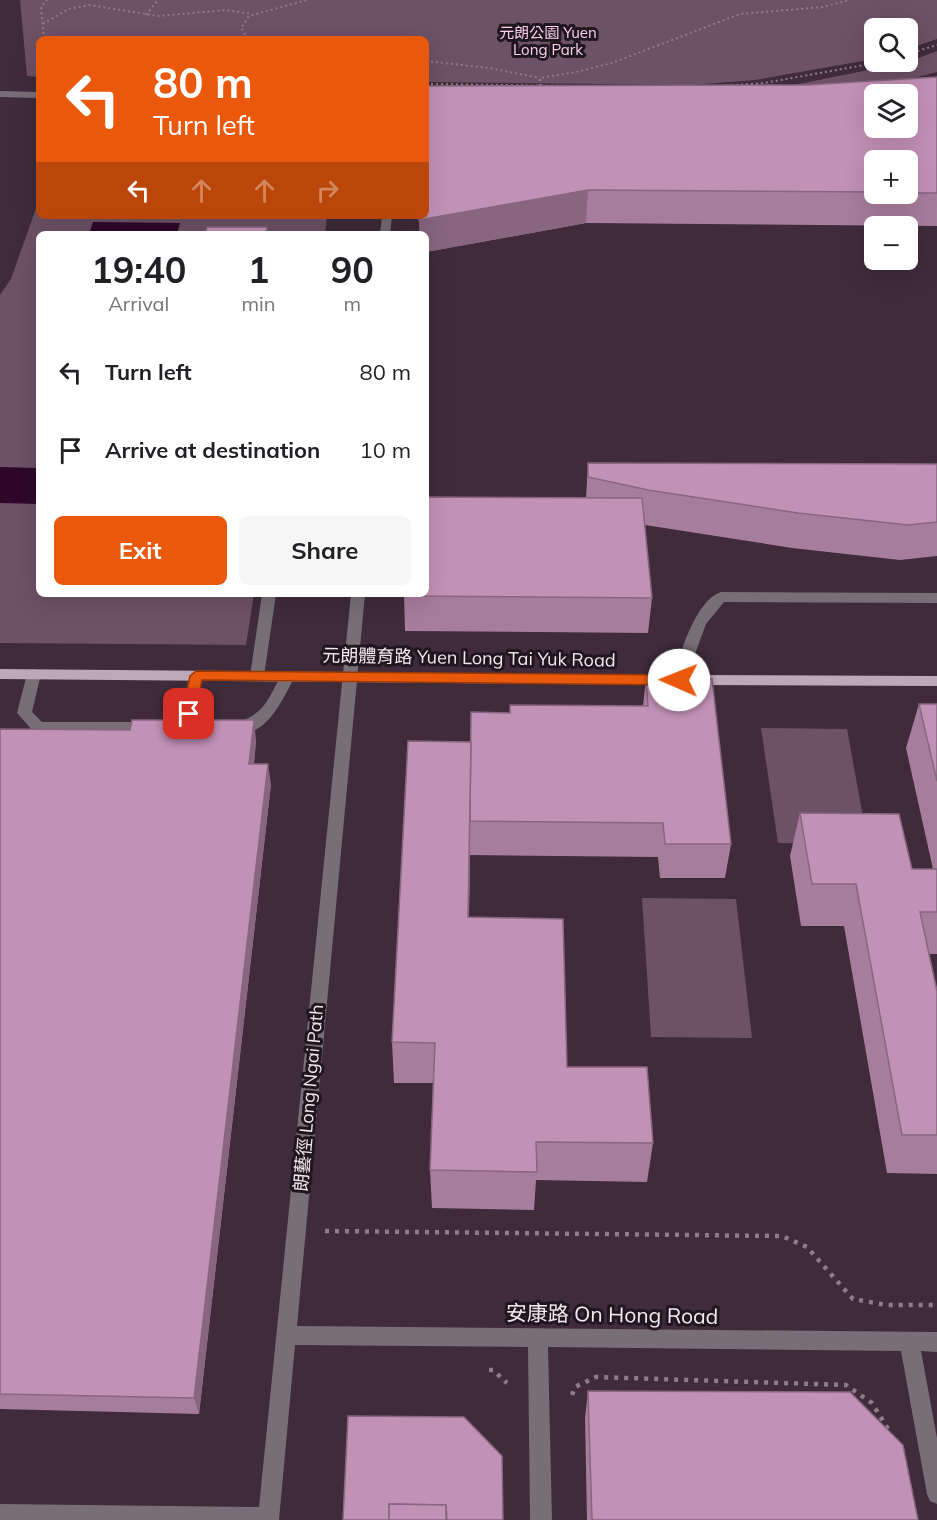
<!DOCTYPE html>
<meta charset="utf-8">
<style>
body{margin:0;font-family:Mulish,"Noto Sans TC",sans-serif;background:#f6f6f6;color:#202124;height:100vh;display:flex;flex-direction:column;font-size:22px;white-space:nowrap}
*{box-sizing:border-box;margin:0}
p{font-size:20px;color:#757577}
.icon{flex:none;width:33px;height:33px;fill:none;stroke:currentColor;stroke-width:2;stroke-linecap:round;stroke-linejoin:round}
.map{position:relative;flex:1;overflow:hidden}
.side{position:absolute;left:36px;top:231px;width:393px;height:366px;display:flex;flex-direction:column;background:#fff;border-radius:9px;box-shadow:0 6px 24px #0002}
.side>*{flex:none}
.guide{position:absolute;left:36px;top:36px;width:393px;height:183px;border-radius:9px;box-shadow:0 6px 24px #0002;background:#ea580c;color:#fff;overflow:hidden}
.controls{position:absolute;left:864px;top:18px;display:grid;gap:12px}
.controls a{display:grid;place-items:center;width:54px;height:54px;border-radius:9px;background:#fff;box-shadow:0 6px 24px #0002;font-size:30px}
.pin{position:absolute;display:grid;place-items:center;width:51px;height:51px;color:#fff;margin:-26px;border-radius:12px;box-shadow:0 3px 9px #0006}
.me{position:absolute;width:66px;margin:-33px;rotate:271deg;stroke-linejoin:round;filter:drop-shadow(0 0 4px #0008)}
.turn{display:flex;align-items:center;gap:21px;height:126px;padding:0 18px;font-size:27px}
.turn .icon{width:78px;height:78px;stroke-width:2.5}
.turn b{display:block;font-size:42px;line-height:51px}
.lanes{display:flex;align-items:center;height:57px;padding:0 18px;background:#0003;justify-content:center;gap:30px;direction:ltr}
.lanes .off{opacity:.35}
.eta{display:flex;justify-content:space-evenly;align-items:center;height:102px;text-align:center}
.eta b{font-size:36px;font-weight:700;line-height:42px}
.primary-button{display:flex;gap:12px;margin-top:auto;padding:12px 18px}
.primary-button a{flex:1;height:69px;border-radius:9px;background:#ea580c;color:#fff;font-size:24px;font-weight:700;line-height:69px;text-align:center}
.primary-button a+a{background:#f6f6f6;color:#202124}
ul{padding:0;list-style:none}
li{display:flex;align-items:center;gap:18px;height:78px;padding:0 18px}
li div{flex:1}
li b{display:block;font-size:22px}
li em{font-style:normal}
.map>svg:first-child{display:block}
</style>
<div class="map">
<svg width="937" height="1520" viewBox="0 0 937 1520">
<rect width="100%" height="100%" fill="#3f2b3a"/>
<g fill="#6d5166">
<polygon points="20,0 937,0 937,39 908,49 908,28 874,28 874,59 755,80 691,85 426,82 426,39 39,39 39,77 27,76"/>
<polygon points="937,51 937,72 895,83 779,88 908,62"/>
<polygon points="39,200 39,216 327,216 325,234 39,234 39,594 254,594 246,645 0,643 0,295 11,279"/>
<polygon points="761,728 847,729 868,844 778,843"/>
<polygon points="642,898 736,899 752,1038 651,1037"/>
</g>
<g fill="#2f0829">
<polygon points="93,222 180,223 177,234 89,234"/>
<polygon points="0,467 39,468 39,504 0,503"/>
</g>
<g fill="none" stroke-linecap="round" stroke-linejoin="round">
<g stroke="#8e7c89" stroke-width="2" stroke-dasharray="2 3" stroke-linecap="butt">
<polyline points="146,15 158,0"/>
<polyline points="43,24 68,9 90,5 158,16 226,10 252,14"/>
<polyline points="44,39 41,7 47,0"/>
<polyline points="248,39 241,28 249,16 307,0"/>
<polyline points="908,54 937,45"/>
<polyline points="426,61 489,68 540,78"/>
<polyline points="426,84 573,86"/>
<polyline points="540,86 540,78 576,72 612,63 740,14 823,7 849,0"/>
<polyline points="721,86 764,83 881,62"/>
</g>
<g stroke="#8e7c89" stroke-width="4.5" stroke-dasharray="4 6" stroke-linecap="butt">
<polyline points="325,1231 782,1236 807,1247 853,1299 886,1305 937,1305"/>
<polyline points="489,1370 493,1370 507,1383"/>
<polyline points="572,1395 575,1387 596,1377 846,1385 872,1403 891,1434"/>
</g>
<g fill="#786e75" fill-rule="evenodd">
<polygon points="0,91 39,92 39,98 0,97"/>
<polygon points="382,216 392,216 390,234 380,234"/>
<path d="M721 592 937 593V603L724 602 706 624 684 684H674L672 680C679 657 695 600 721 592Z"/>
<polygon points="262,594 276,594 264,676 257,681 250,676"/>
<polygon points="351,594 365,594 297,1326 937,1332 937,1352 921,1351 937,1438 937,1504 930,1501 927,1494 901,1351 548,1347 552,1520 530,1520 528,1347 295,1345 279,1520 0,1520 0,1504 259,1507"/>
<polygon points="34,669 41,674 32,712 42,722 150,722 157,727 150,732 33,731 17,713 27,674"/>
<polygon points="196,671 203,676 193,728 191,732 181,732 179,728 189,676"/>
<path d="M288 671 295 676C283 699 265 742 232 732L230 728 232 724C266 714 266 702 283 672Z"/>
</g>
<g fill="#bda8b8" fill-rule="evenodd">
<polygon points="0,669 664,675 671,680 664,685 0,679"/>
<polygon points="694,675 937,676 937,686 694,685 687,680"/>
</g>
</g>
<g fill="#a77d9d" fill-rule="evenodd">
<path d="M937 77V226L586 223 426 252V234H420L419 220 808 85ZM874 160H908V194H874Z"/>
<polygon points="588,463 937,464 937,556 900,560 792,548 645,525 652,598 648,633 405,631 404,594 586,498"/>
<polygon points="646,679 731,844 725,878 660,878 658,857 470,855 469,917 567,1067 653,1143 647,1182 536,1180 534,1210 432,1208 430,1170 433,1083 394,1083 392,1042 471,742 510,713 643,706"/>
<polygon points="919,704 937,704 937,954 929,954 937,991 937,1174 887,1173 844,926 801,926 790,856 800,813 912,869 933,869 906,748"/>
<polygon points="0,729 256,740 254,764 271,784 199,1414 0,1409"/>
<polygon points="588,1391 918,1520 587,1520 585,1418"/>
</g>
<g fill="#88667f">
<polygon points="588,190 586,223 426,252 426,234 420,234 419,220"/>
<polygon points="254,720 256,740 252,784 249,764"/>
<polygon points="268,764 271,784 199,1414 194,1398"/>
<polygon points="470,826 470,855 468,959 468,917"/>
</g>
<g fill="#c291b6" stroke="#88667f" stroke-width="1.5" fill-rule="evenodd">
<path d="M937 77V193H908V160H874V192L588 190 419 220 420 216H426L427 86 808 85ZM874 94H908V128H874Z"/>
<polygon points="207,227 267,227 266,234 205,234"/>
<polygon points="588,463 937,464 937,522 908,525 798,513 648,490 588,477"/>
<polygon points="426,497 642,498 652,598 404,596 404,594 426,594"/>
<polygon points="646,679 712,679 731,844 665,844 663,823 470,821 471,712 510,713 510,705 648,706"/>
<polygon points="919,704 937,704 937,781"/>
<polygon points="132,720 254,720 249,764 268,764 194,1398 0,1394 0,729 130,730"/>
<polygon points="408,741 471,742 468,917 563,919 567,1067 647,1067 653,1143 536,1142 537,1172 430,1170 435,1043 392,1042"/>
<polygon points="800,813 899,814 912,869 937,869 937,912 920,912 937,991 937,1135 902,1135 856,884 812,884"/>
<polygon points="588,1391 850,1392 903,1445 918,1520 592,1520"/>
<polygon points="348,1416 464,1417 502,1456 503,1520 447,1520 446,1505 389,1504 389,1520 343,1520"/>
<polygon points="389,1504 446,1505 446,1520 389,1520"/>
</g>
<polygon fill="#ea580c" stroke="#983908" stroke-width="1.5" points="196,671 679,675 685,680 679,685 202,680 195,714 189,719 182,714 190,676"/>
<g text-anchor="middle" stroke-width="6" stroke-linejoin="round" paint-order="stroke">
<g font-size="15" fill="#f9cdee" stroke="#20171e">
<text x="548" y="38">元朗公園 Yuen<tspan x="548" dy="17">Long Park</tspan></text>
</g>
<g font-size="18" fill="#f5e7f1" stroke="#20171e">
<text transform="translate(469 658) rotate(1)" y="6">元朗體育路 Yuen Long Tai Yuk Road</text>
<text transform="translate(309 1098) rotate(-85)" y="6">朗藝徑 Long Ngai Path</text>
</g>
<g font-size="21" fill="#f5e7f1" stroke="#20171e">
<text transform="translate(612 1315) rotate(1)" y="7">安康路 On Hong Road</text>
</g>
</g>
</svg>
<div class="controls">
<a><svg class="icon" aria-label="search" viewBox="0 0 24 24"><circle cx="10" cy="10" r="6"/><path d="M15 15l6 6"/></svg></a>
<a><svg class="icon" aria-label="layers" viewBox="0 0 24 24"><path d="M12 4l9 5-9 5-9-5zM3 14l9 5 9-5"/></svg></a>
<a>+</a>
<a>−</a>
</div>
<div class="pin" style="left:189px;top:714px;background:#d93025"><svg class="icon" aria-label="arrive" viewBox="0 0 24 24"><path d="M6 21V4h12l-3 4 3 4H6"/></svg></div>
<svg class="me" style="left:679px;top:680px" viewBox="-20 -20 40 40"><circle r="19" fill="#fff"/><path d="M0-13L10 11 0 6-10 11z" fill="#ea580c"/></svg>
<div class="guide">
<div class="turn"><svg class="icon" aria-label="left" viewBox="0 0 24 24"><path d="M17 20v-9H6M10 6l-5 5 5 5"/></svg><div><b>80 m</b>Turn left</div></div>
<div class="lanes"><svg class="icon" aria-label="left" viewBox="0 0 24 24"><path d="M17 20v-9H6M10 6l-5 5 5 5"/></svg><svg class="icon off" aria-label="ahead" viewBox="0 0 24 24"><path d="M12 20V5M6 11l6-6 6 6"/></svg><svg class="icon off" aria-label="ahead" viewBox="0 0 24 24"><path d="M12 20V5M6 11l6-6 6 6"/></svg><svg class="icon off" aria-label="right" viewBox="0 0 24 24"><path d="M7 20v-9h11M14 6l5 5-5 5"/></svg></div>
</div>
<section class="side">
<div class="eta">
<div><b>19:40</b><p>Arrival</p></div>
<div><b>1</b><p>min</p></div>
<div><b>90</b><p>m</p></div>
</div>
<ul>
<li><svg class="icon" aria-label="left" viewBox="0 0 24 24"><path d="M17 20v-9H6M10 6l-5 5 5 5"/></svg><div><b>Turn left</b></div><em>80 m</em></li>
<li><svg class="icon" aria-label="arrive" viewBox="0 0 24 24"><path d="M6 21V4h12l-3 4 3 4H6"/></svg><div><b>Arrive at destination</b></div><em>10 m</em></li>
</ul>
<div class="primary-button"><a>Exit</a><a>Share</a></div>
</section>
</div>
